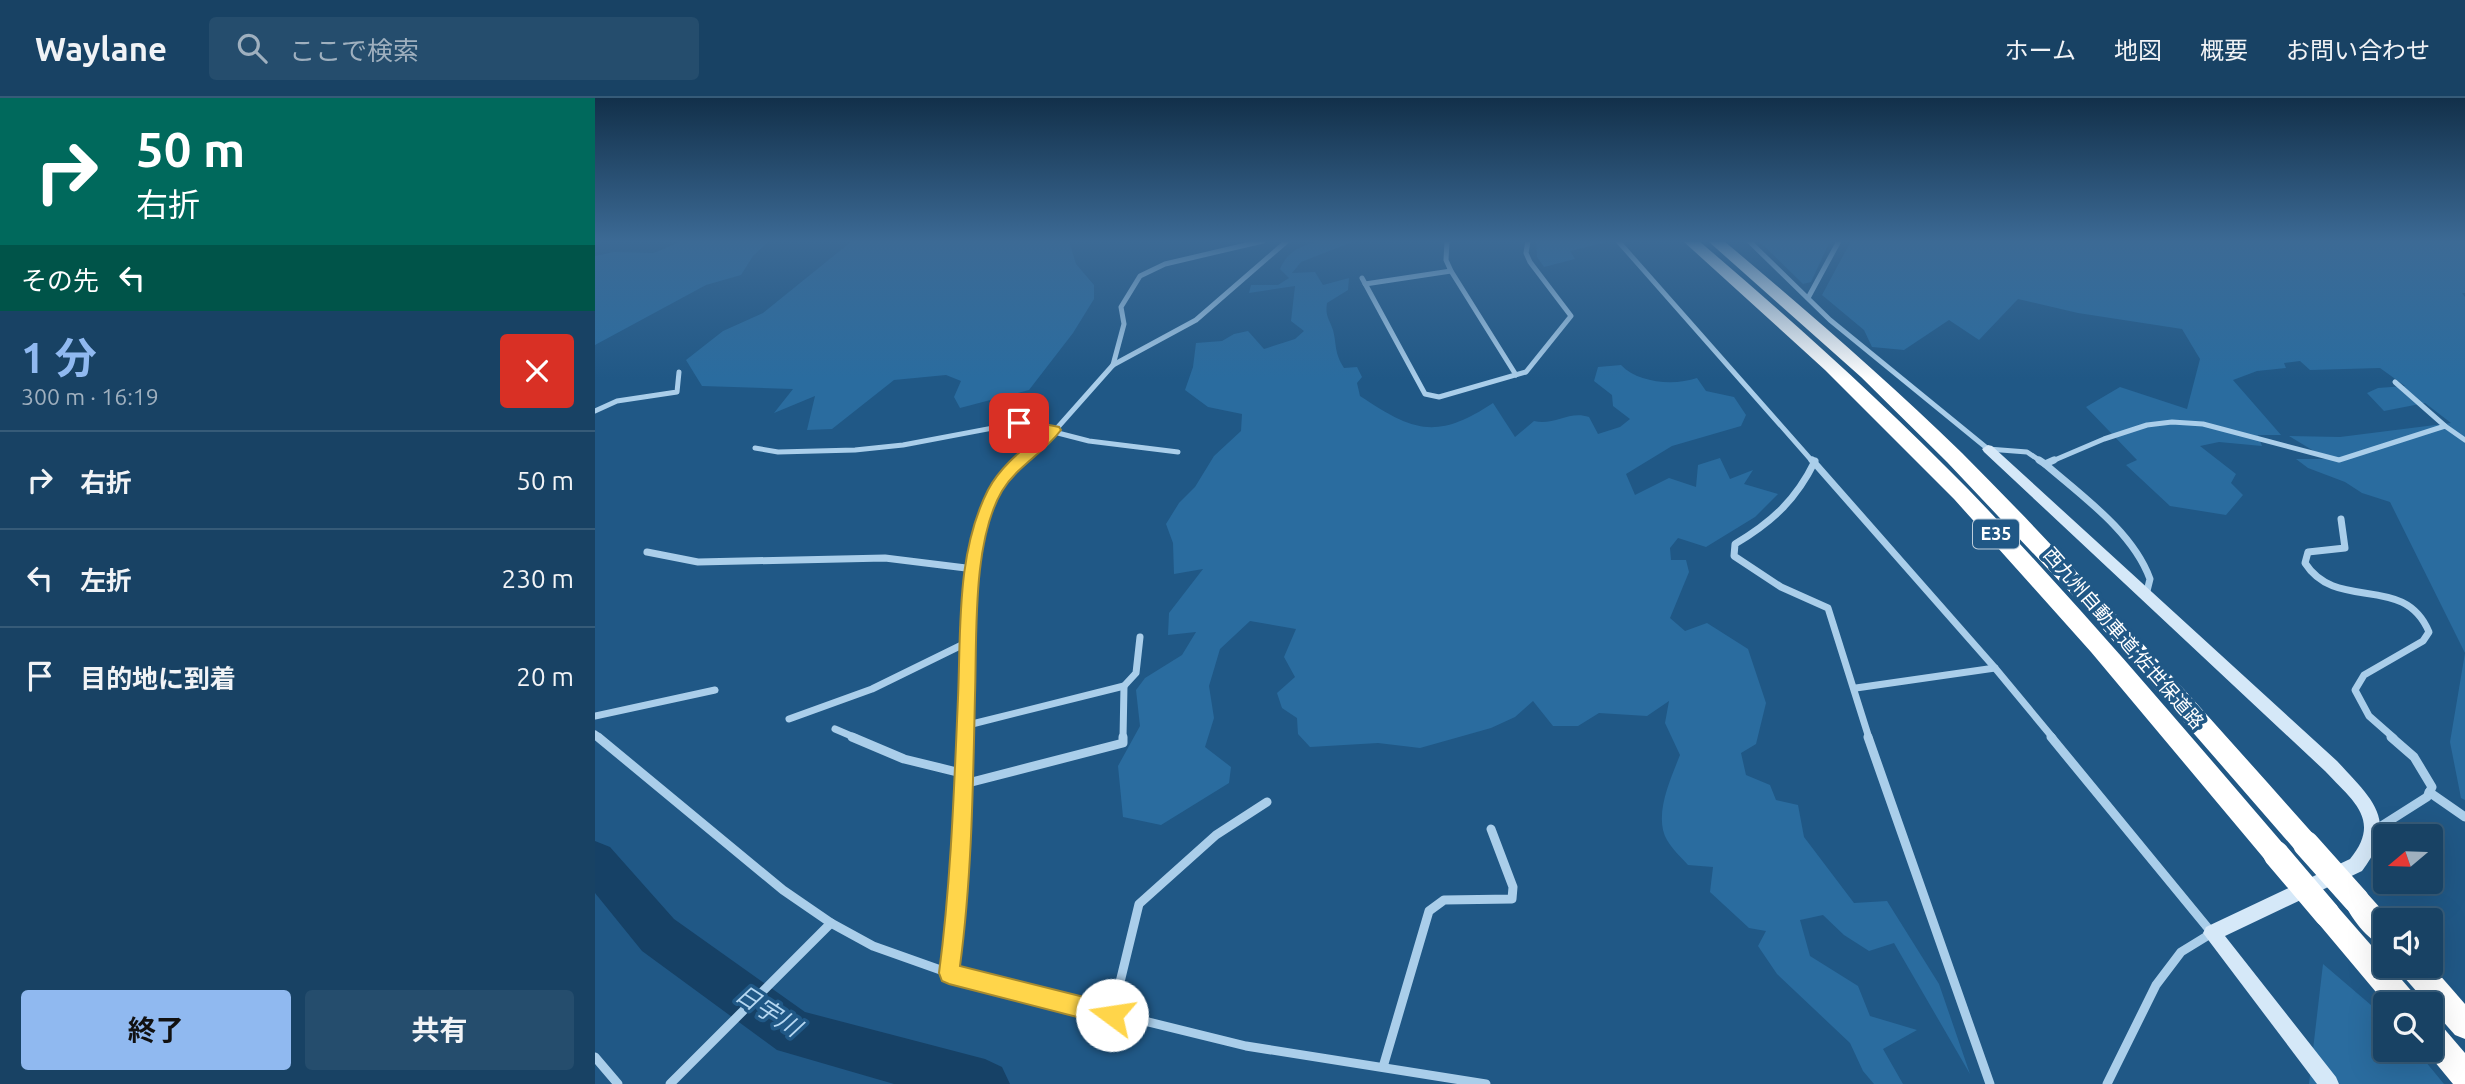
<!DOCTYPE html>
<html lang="ja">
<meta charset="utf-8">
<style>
body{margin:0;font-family:Ubuntu,"Noto Sans JP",sans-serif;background:#254d6d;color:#f1f3f6;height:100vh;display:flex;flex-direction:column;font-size:26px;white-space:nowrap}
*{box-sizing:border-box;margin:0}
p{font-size:23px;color:#9fb0bf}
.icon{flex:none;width:38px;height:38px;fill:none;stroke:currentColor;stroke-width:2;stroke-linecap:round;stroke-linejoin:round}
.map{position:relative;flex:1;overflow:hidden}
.sheet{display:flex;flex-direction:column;background:#184264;width:595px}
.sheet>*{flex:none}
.top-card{background:#00695c;color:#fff;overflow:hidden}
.needle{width:46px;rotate:251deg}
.tools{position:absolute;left:1778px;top:726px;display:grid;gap:14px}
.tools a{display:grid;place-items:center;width:70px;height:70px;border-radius:7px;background:#184264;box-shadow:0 7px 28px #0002,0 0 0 2px #365b78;font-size:35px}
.pin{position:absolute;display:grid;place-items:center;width:60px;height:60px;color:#fff;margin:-30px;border-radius:14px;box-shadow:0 4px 10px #0006}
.me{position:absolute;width:77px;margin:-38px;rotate:284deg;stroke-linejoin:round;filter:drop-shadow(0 0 5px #0008)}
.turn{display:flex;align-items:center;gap:24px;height:147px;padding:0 21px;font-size:32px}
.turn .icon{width:91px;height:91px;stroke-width:2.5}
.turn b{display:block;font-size:49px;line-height:60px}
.then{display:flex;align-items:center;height:66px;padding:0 21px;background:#0003;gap:14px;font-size:26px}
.round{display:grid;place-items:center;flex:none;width:74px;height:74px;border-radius:7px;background:#254d6d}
.summary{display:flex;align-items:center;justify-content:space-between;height:119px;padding:0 21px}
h1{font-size:42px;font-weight:700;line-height:52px;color:#90b9f0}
.primary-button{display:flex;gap:14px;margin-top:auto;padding:14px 21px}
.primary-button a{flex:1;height:80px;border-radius:7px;background:#90b9f0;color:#111;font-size:28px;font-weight:700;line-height:80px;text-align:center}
.primary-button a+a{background:#254d6d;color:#f1f3f6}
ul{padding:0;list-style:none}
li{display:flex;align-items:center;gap:21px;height:98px;padding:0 21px;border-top:2px solid #365b78}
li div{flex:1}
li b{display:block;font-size:26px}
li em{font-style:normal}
header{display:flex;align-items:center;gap:42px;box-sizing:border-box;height:98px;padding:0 35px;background:#184264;border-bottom:2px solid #365b78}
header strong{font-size:33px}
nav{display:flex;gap:38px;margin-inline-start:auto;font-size:24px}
.search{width:490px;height:63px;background:#254d6d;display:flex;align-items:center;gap:18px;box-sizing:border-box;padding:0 24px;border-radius:7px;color:#9fb0bf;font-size:26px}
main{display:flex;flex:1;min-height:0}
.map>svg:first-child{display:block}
</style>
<header>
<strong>Waylane</strong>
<div class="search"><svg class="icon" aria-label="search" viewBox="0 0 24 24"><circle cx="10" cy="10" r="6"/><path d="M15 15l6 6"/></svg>ここで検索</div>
<nav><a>ホーム</a><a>地図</a><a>概要</a><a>お問い合わせ</a></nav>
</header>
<main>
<section class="sheet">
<div class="top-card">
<div class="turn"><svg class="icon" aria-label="right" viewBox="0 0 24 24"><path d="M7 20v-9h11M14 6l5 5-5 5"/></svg><div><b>50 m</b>右折</div></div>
<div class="then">その先<svg class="icon" aria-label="left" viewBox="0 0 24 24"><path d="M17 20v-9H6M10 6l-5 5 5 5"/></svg></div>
</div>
<div class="summary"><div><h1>1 分</h1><p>300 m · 16:19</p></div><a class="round" style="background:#d93025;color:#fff"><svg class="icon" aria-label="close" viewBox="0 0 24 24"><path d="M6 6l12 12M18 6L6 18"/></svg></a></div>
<ul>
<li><svg class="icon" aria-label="right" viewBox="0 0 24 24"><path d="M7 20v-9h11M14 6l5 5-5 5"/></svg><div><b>右折</b></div><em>50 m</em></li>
<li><svg class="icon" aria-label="left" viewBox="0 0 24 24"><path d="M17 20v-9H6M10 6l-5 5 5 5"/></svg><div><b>左折</b></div><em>230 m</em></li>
<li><svg class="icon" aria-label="arrive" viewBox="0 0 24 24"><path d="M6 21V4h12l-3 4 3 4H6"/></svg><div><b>目的地に到着</b></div><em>20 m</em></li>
</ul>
<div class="primary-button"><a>終了</a><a>共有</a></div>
</section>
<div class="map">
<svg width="1870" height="986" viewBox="0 0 1870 986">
<rect width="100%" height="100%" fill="#205886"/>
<g fill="#2a6c9f">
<polygon points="87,143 174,143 158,158 146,177 111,187 0,247 0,158 19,154 59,155"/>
<polygon points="257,143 474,143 481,166 499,187 499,201 478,235 434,292 365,310 359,299 366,283 351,277 299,282 237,331 212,332 220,298 179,315 198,291 107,288 91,262 128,233 168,215"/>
<path d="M760 143 706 164 697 175 720 174 728 187 754 180 753 192 732 205C730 218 734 220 738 232 742 248 739 254 749 270L762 269 767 279 762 285 765 298C819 334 842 342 898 305L920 339 939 323C959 328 974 312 994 319L1003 336 1025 329 1035 321 1018 308 1017 297 999 283 1003 269 1026 267C1043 285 1079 288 1102 280L1111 293 1139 299 1151 317 1146 328 1077 348 1031 376 1040 397 1074 380 1101 389 1103 367 1125 360 1135 381 1158 372 1149 386 1183 396 1160 419 1111 449 1083 440 1075 450 1076 462H1091L1094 474 1075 520 1090 533 1112 525 1153 551 1171 605 1161 646 1146 655 1151 677 1175 687 1181 702 1203 707 1209 739 1259 805 1292 803 1344 886 1375 976 1299 845 1274 853 1249 837 1228 817 1205 822 1215 858 1263 888 1275 918 1322 932 1288 951 1308 986H1279L1268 973 1255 945 1182 876 1163 848 1171 833 1154 830 1115 794 1118 769 1093 767C1086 759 1077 751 1072 742 1058 718 1076 680 1085 657L1070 625 1074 603 1052 618 1004 615 983 628H958L938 603 920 619 896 630 825 650 783 645 715 649 703 636 702 620 687 610 682 595 700 579 689 559 701 531 655 523 625 551 614 588 619 620 610 649 636 669 634 685 566 727 528 719 523 668 545 628 541 592 550 580 587 557 601 534 573 537 574 515 608 471 579 476 578 445 571 426 584 405 600 389 619 358 646 333 647 316 613 309 590 292 598 269 601 245 627 243 639 236 653 233 669 251 700 241 709 233 696 223 700 188 654 195 656 187H683L694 180 685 171C698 140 732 143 760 143Z"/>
<polygon points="941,143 1011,143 1012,144 975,153 980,161 949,169 942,159"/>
<polygon points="1164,143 1235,143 1216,184 1208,186"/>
<polygon points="1256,143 1870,143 1870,195 1867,195 1870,199 1870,702 1866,700 1855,644 1870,555 1795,404 1767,395 1750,384 1713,370 1701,361 1732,361 1694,338 1745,339 1856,325 1830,305 1789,313 1772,295 1783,290 1810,288 1785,270 1715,272 1705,263 1689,265 1691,270 1662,273 1638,282 1686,337 1663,337 1667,348 1624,344 1605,348 1641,376 1636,385 1648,397 1631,417 1575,408 1531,367 1542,362 1491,309 1525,289 1592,311 1605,261 1587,231 1483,215 1423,201 1384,242 1354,222 1309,252 1277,249 1269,232 1227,197"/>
<polygon points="1728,866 1790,919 1790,952 1821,952 1849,986 1714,986"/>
</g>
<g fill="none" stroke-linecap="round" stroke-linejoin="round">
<polygon fill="#164166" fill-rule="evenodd" points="0,743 15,749 79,821 210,914 390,961 407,969 415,986 299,986 182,952 47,853 0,795"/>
<g stroke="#aaceea" stroke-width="5">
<polyline points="852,143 851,162 856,173 921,277"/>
<polyline points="1023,143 1218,364"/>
<polyline points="1154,143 1235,222 1393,351 1432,354 1447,364"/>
<polyline points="767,180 830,296 844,299 931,274 976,218 935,164 931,155 933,143"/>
<polyline points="770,186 856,173"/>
<polyline points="1213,200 1244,143"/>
<polyline points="518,267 529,226 526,209 545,178 570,166 668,143"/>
<polyline points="1800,284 1850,328"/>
<polyline points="0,313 22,303 82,294 84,274"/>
<polyline points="160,350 183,354 260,352 308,347 424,325 494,343 583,354"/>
<polyline points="422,364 463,329 518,267 601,222 692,143"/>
<polyline points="1455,364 1509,341 1552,327 1577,324 1608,326 1744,362 1850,328 1870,342"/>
</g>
<g stroke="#aaceea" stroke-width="7">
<polyline points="1217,362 1400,570 1458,640"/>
<polyline points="1444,362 1450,366 1459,362"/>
<path d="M1220 363C1201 402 1177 424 1140 446L1139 458 1186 489 1233 510 1274 640"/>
<path d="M1450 366C1487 398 1538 434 1555 481L1551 497"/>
<path d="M1746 421 1750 450 1713 454 1710 465C1742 515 1809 474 1834 534L1828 543 1769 577 1760 592 1774 618 1799 640"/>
<polyline points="52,454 103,464 290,460 379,471"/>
<polyline points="1261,590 1400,570"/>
<polyline points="0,618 120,592"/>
<polyline points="194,621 277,591 375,543"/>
<polyline points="373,627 529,588 541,575 545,539"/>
<polyline points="240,631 261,640"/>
<polyline points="0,636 5,640"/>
<path d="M370 640C373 573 366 449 400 392 407 381 416 371 424 362"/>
<polyline points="528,640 529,588"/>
</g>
<g stroke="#aaceea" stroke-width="9">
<polyline points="3,639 188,792 236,825 278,848 354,875 651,948 891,986"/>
<polyline points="257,639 309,661 370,676"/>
<polyline points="1273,639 1395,986"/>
<polyline points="1456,639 1617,835 1586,854 1561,887 1512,986"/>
<polyline points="369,686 528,645 528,639"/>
<polyline points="1834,694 1870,719"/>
<polyline points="1780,732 1832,699 1837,689 1819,659 1796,639"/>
<polyline points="354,875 364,799 370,639"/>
<polyline points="517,917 544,806 621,737 672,704"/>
<polyline points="0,959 23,986"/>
<polyline points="788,969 834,813 849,802 917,801 918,789 896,731"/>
<polyline points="75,986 236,825"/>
</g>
<path fill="#d5e8f8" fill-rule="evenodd" d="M1393 347 1397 348 1742 663C1777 701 1805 723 1767 773L1630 838 1741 979 1744 986H1722L1608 835 1611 829 1755 761C1787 722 1758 703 1730 673L1389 354 1387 351Z"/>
<g fill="#fff" fill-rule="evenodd">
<path d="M1088 143H1104C1197 222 1288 304 1373 391 1483 505 1586 627 1690 748L1694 756 1690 764 1681 768 1672 764 1496 554 1359 401 1230 272Z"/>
<path d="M1113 143H1129C1210 211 1291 281 1367 355 1490 478 1604 608 1720 738L1724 746 1720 754 1711 758 1702 754 1487 507 1352 364 1266 279Z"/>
<path d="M1761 789 1770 793 1796 822H1790V849C1773 843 1755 819 1748 802L1752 793Z"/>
<polygon points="1732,803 1741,807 1790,863 1790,868 1795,868 1819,896 1823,906 1791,906 1723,825 1719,816 1723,807"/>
<polygon points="1836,867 1870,906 1870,941 1860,937 1808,878 1804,868"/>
<polygon points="1836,923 1846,927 1870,955 1870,986 1858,986 1830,952 1836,952"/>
</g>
<g stroke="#fff" stroke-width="26">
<polyline points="1711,746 1761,802"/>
<polyline points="1681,756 1732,816"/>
</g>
</g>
<linearGradient id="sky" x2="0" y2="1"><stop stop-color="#12304a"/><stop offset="0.51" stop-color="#3c6a95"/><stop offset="1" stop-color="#3c6a95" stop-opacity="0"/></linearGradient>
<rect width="1870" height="281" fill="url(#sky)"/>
<path fill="#ffd54a" stroke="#a68a30" stroke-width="2" d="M424 321 464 329 466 332C449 355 422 368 407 393 377 444 382 539 380 597 378 688 377 778 365 868L517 906 524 909 527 917 524 925 517 928 354 886 347 883 344 875C356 784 359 692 363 600 366 532 361 455 393 392 405 369 428 351 447 335L419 329 417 325Z"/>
<g text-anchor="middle" stroke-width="7" stroke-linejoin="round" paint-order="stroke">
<rect fill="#205886" stroke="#bccddb" stroke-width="2" x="1378" y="421.5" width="46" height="29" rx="5"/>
<g font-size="18" font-weight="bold" fill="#fff">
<text x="1401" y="442">E35</text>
</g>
<g font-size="19" fill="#fff" stroke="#205886">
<text transform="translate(1529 540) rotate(49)" y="7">西九州自動車道;佐世保道路</text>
</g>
<g font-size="24" font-style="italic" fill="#b5d7f1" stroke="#205886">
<text transform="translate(173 913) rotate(33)" y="8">日宇川</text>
</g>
</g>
</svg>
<div class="tools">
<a><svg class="needle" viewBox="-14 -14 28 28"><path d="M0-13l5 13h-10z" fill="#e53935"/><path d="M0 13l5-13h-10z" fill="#9fb0bf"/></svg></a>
<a><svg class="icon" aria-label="sound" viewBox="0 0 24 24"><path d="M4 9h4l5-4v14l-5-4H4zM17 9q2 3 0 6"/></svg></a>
<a><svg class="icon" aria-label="search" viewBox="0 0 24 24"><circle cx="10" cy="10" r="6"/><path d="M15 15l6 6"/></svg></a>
</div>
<div class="pin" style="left:424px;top:325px;background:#d93025"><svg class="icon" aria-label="arrive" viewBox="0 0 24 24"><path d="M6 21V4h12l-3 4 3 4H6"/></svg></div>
<svg class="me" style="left:517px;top:917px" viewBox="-20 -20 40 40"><circle r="19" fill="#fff"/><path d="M0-13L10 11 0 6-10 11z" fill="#ffd54a"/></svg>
</div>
</main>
